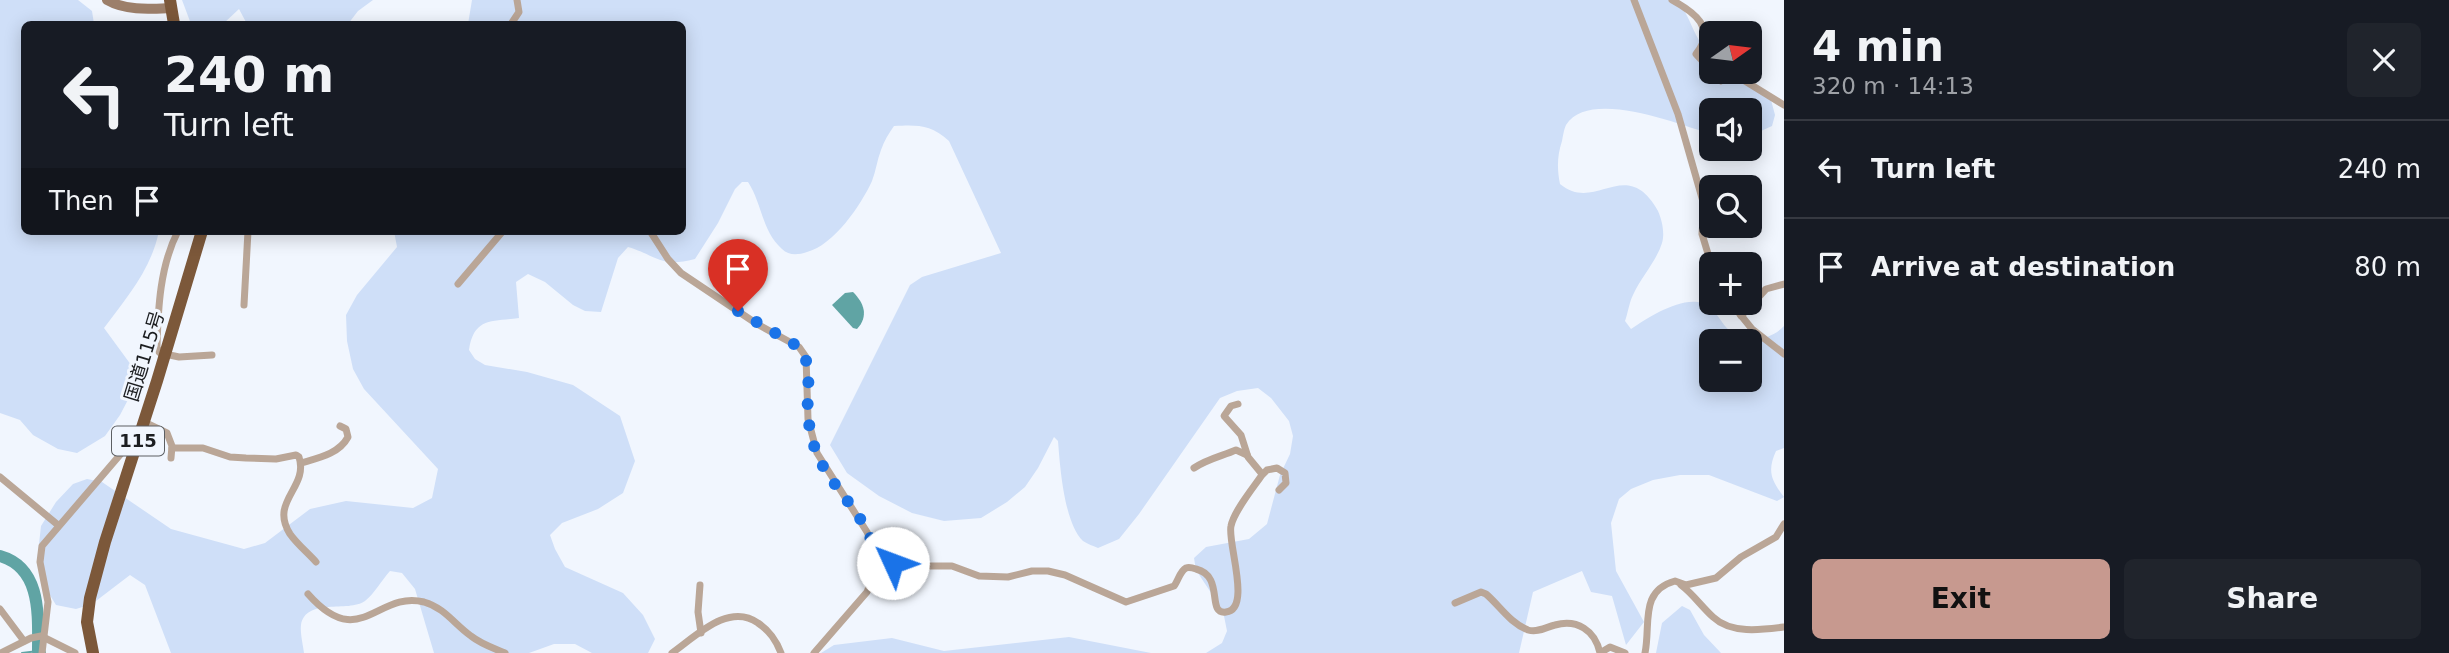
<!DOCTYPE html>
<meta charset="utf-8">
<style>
body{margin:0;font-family:"DejaVu Sans","Noto Sans JP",sans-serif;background:#20242c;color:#f1f3f6;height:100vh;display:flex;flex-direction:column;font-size:26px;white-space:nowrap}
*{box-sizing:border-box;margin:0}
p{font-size:23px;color:#9ea1a6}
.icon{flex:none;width:38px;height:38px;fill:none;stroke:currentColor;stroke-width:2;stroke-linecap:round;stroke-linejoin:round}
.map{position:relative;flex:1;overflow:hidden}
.side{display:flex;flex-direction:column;background:#171b24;width:665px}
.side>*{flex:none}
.banner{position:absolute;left:21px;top:21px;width:665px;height:214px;border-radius:10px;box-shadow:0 4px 18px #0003;background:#171b24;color:#f1f3f6;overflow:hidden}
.needle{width:46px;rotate:76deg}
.buttons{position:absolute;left:1699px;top:21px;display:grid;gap:14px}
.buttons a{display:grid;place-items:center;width:63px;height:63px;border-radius:10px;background:#171b24;box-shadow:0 4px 18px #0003;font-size:35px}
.pin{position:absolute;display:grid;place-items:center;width:60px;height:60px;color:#fff;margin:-72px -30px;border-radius:50% 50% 50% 0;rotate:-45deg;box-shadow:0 0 7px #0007}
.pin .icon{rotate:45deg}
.me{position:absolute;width:77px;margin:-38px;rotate:313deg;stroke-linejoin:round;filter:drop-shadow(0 0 5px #0008)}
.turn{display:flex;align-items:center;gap:24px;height:147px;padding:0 28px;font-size:32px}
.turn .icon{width:91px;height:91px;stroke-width:2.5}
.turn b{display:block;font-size:49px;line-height:60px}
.then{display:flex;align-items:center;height:66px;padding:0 28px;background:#0003;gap:14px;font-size:26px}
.round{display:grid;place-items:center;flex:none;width:74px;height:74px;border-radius:10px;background:#20242c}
.overview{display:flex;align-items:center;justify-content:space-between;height:119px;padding:0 28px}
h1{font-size:42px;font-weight:800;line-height:52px}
.button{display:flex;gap:14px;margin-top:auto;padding:14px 28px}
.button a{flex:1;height:80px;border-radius:10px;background:#c7998f;color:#111;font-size:28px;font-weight:800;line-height:80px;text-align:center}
.button a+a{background:#20242c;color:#f1f3f6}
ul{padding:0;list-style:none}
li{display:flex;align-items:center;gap:21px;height:98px;padding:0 28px;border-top:2px solid #363941}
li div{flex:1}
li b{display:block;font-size:26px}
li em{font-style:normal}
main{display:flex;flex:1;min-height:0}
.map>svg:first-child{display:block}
</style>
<main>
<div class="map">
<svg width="1784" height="653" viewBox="0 0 1784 653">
<rect width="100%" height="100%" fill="#f1f6fe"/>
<g fill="#cfdff8" fill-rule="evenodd">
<path d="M0 0H78L92 11 94 24H24V231H159C151 270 127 297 104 328L134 369 131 394 120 415 105 436 77 453 58 449 33 435 20 420 0 413Z"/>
<polygon points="182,0 373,0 358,11 348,24 247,24 239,9 223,24 191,24"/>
<path d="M472 0H1677C1692 18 1693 39 1711 55L1712 72H1736L1771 100 1775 115 1772 126 1750 136V110H1712L1711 134C1679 125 1590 88 1566 125 1564 129 1563 136 1562 141 1557 156 1557 169 1560 184 1596 214 1626 154 1658 211 1662 220 1665 233 1662 243 1656 262 1641 277 1633 295 1629 303 1628 313 1625 321L1631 329C1647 318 1681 296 1702 303 1715 307 1720 322 1729 330 1746 344 1770 341 1784 326V448L1776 451C1767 471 1771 480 1784 497L1777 501 1709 475H1680L1653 480 1631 489 1619 499 1611 523 1616 571 1644 622 1626 645 1612 596 1591 592 1582 571 1533 592 1519 653H1206L1222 643 1227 631 1223 611 1196 570 1194 558 1206 547 1249 539 1267 524 1280 475 1290 454 1293 436 1289 421 1271 398 1258 388 1237 391 1220 398 1139 514 1119 539 1098 548C1094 546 1087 544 1083 541 1064 523 1060 466 1058 441L1054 437 1038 468 1025 487 1007 502 981 518 944 521 912 513 879 496 847 473 830 445 910 285 922 277 1001 253 949 141C930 124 917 125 894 126 889 133 884 141 881 150 877 160 876 171 872 181 861 205 834 245 807 252 798 255 789 256 782 249 762 232 762 203 748 182H742L735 189 718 223 695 259C660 268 658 256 628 247L618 258 601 312 585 311 573 305 545 282 528 274 516 282 519 318C492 322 474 317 469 350L475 359 485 365 527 372 573 385 620 416 635 461 623 493 598 509 562 523 550 535 555 549 565 567 623 593 643 615 655 639 648 653H592L575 644H554L529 653H434L415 589 402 573 390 571C382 580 374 594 365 601 348 613 306 597 301 625 300 633 303 645 304 653H171L145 585 130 575 92 604 76 609 56 605 45 587 37 562 41 526 56 502 73 484 87 479 102 482 171 529 244 549 265 543 310 509 346 501 413 508 432 498 438 469 364 389 353 369 347 341 346 315 357 295 397 247 394 231H682V24H468ZM1712 341H1750V380H1712Z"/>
<polygon points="1682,606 1690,610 1704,635 1721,653 1656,653 1662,623"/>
<polygon points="1069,637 1151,653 821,653 834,645 892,638 944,651"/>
</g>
<path fill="#60a4a4" d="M853 292C864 303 869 316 857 329L853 328 832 305 845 293Z"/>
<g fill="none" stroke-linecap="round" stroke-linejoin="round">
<polyline stroke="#60a4a4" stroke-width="2" points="22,653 38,651"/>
<path stroke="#60a4a4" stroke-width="12" d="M0 556C42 568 38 616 38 651L40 653"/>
<g stroke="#baa697" stroke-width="7">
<polyline points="1634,0 1678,114 1704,205 1702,234 1712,267"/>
<path d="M1672 0C1694 12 1717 28 1696 54L1712 71"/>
<polyline points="511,24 519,12 517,0"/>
<polyline points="1712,72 1721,81 1732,73 1784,105"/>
<polyline points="650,231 668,259 681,273 757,324 799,347 806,357 808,419 817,453 867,532 874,547 876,560 875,572 867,592 814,653"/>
<polyline points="458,284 503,231"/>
<polyline points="1731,303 1752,329 1784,354"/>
<polyline points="244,305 248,231"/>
<polyline points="1741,316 1766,289 1784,284"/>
<polyline points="165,354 179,357 212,355"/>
<path d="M165 357 159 352 157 347C158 308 160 266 178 231"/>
<polyline points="1238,404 1231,406 1224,416 1241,435 1248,457 1262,474"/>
<polyline points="144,422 167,433 172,446 171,458"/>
<path d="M172 448H203L230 457 246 458 276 459 296 455 299 457C309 488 269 501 290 534 297 544 308 553 316 562"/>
<path d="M301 463C318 458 339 454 348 437L346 429 340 426"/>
<path d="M1194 468C1207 459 1222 456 1236 450L1247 455"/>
<polyline points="0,477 58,525"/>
<path d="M876 560 917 566H952L979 576 1008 577 1032 571H1048L1065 575 1126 602 1174 586C1178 581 1180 571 1186 568 1189 567 1193 568 1196 569 1225 576 1206 615 1226 612 1252 609 1227 542 1231 526 1234 511 1253 488 1262 475L1267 470 1277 468 1285 473 1286 483 1279 490"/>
<polyline points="700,585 698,612 701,633"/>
<path d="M1681 585C1693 594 1701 606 1713 617 1731 634 1761 630 1784 627"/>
<path d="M308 594C360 653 377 590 424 602 445 608 454 624 471 636 481 644 493 648 505 653"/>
<path d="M1455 603 1481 592 1486 594C1500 606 1510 623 1528 630 1538 633 1546 627 1555 625 1577 619 1595 630 1600 653L1610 647 1625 653"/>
<polyline points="0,609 24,641"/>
<polyline points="1,653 31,638 41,636 75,653"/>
<polyline points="42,653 48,602 40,562 42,546 125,449 137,444"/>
<path d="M672 653C696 636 729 602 758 623 770 631 776 640 781 653"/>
<path d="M1645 653C1651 624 1639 591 1675 581L1686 585 1716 578 1741 557 1776 537 1784 524"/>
</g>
<path stroke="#9c7f6a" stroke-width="10" d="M107 0C126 11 150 9 171 8"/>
<g stroke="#7c583a" stroke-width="12">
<polyline points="170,0 174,24"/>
<polyline points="93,653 87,622 90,598 105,542 157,381 202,231"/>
</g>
</g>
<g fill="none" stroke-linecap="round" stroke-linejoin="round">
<path stroke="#1a73e8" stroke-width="12" stroke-dasharray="0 21.6" d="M738 311 799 347C814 365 806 393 808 415 809 427 812 440 816 452 831 490 872 518 876 560L893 563"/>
</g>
<g text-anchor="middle" stroke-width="6" stroke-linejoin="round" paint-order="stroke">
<rect fill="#f1f6fe" stroke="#5c5f63" stroke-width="2" x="112" y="426.5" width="52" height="29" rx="5"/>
<g font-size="18" font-weight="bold" fill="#1c1e21">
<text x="138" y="447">115</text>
</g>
<g font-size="19" fill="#1c1e21" stroke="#f1f6fe">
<text transform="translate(144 356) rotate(-73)" y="7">国道115号</text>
</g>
</g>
</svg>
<div class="buttons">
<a><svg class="needle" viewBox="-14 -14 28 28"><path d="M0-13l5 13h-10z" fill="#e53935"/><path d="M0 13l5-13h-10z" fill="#9ea1a6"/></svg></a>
<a><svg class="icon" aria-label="sound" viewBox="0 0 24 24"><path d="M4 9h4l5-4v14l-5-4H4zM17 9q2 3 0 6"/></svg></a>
<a><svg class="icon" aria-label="search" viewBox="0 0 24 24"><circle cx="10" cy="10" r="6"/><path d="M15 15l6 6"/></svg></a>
<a>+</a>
<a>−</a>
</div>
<div class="pin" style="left:738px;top:311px;background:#d93025"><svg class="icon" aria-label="arrive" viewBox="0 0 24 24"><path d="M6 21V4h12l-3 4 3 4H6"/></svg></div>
<svg class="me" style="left:893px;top:563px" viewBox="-20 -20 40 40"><circle r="19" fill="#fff"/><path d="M0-13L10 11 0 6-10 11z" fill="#1a73e8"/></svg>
<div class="banner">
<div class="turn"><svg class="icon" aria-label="left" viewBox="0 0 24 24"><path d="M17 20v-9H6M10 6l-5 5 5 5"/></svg><div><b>240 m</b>Turn left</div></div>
<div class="then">Then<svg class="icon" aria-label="arrive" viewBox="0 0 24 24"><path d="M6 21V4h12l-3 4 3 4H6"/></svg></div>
</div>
</div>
<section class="side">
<div class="overview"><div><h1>4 min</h1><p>320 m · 14:13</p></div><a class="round"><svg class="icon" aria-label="close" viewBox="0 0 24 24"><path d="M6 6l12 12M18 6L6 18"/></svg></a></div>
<ul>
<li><svg class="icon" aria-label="left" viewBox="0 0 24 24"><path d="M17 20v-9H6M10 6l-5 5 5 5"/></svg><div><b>Turn left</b></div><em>240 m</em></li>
<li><svg class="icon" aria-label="arrive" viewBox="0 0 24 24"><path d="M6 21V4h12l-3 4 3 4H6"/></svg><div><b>Arrive at destination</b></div><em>80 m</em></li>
</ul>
<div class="button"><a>Exit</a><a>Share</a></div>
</section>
</main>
